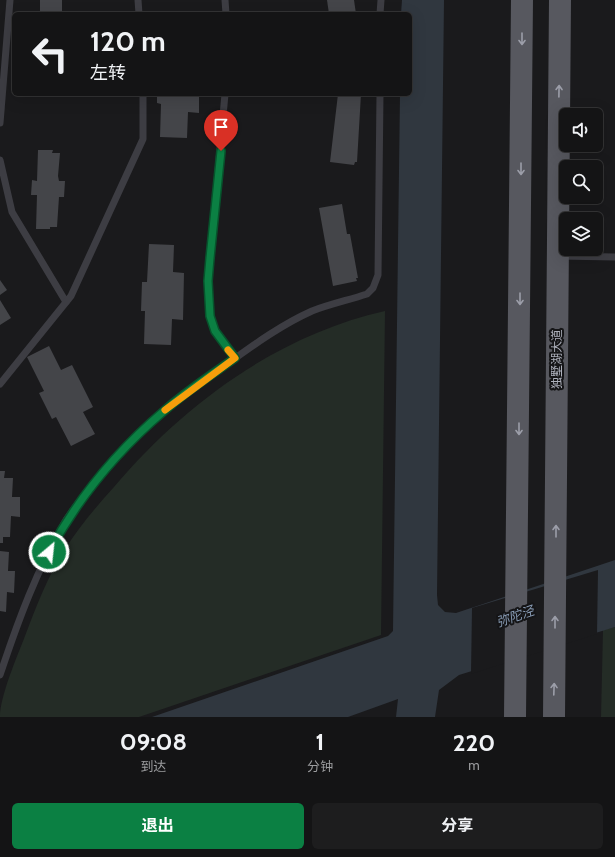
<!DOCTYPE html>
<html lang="zh">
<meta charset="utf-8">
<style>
body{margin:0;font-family:Cabin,"Noto Sans SC",sans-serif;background:#1d1d1e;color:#f1f3f6;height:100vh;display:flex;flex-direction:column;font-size:15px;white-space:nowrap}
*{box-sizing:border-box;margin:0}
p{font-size:13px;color:#9d9ea0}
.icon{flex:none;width:22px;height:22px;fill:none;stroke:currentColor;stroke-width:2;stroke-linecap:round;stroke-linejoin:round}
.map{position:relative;height:717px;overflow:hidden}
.sheet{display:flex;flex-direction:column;background:#141415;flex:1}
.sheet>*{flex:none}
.hud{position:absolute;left:12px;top:12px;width:400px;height:84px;border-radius:6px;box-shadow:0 4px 16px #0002,0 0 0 1px #333334;background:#141415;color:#f1f3f6;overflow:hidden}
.tools{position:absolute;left:559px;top:108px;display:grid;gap:8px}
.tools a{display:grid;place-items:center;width:44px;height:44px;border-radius:6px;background:#141415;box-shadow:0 4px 16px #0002,0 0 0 1px #333334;font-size:20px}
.pin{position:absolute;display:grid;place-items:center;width:34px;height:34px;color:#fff;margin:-41px -17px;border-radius:50% 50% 50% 0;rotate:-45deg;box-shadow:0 0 4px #0007}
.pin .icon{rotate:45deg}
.me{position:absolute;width:44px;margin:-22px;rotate:28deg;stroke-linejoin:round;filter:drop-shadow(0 0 3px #0008)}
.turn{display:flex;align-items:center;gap:14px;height:84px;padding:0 12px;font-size:18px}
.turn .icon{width:52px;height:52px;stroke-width:2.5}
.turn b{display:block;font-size:28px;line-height:34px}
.eta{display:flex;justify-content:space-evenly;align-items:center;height:68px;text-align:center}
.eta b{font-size:24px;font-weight:700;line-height:28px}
.cta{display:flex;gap:8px;margin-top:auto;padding:8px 12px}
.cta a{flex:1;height:46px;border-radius:6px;background:#0b8043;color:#fff;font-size:16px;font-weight:700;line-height:46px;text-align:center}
.cta a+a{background:#1d1d1e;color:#f1f3f6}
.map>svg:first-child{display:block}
</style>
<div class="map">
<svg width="615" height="717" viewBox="0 0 615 717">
<rect width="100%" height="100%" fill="#1a1a1c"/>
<g fill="#242c26">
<path d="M385 311 381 635 139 717H0C0 696 17 657 25 636 36 607 47 578 64 551 78 528 96 507 114 487 184 404 278 335 385 311Z"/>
<polygon points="615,627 615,717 601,717 603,630"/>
</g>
<polygon fill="#30373f" points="402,0 444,0 437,595 438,605 445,612 456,613 615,560 615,627 459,675 439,690 435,717 396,717 398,699 348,717 152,717 388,636 393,631 400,94 410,94 410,14 401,14"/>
<polygon fill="#1a1a1c" points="598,570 597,634 471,674 472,608"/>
<g fill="#444549">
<rect x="40" y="0" width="22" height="14"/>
<polygon points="327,0 354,0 356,14 329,14"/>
<polygon points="157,94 199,94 199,113 188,112 187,138 160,137 161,104 157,103"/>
<polygon points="338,94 361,94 357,162 355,162 354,165 330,162"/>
<polygon points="38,150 53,150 52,153 60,153 58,176 59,181 65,181 64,197 59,197 57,227 50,227 50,229 36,229 37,195 31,195 32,180 37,181"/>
<polygon points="342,204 347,234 350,234 358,278 356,278 357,281 333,286 319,208"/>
<polygon points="149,244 174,245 173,272 184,273 183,320 172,319 171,345 144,344 145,311 141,311 142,282 147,282"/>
<polygon points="0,280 7,290 0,295"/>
<polygon points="0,300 11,318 0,325"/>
<polygon points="49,346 61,370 72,365 93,407 83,412 95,434 71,446 56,417 52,419 39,393 44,391 27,357"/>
<polygon points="0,471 5,471 4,478 13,478 12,497 20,497 20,517 11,516 10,537 3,537 3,543 0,543"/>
<polygon points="0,551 9,552 8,571 15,571 14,593 7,592 6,612 0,611"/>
</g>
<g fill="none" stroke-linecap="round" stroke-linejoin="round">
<g stroke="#3d3d43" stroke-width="7">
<polyline points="138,0 139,14"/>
<polyline points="225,0 226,14"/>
<polyline points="380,14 381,0"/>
<polyline points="225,94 208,281 210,316 215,331 235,358"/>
<polyline points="0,123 10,0"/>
<polyline points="0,160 12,212 66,302"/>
<polyline points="559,256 615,257"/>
<polyline points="0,384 71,296 143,139 143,94"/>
<path d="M0 675C18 621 37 569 66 520 72 511 79 502 86 493 127 439 175 400 230 362 256 343 283 324 312 311 330 304 349 300 367 294L373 288 378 275 380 94"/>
</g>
<g stroke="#57585f" stroke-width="22">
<polyline points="515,717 522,0"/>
<polyline points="554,717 560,0"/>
</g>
</g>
<defs><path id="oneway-shaft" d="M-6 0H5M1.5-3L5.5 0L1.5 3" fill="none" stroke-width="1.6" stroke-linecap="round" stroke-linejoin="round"/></defs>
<g stroke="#9c9ea9">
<use href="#oneway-shaft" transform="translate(522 39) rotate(90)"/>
<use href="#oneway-shaft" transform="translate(559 91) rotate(-89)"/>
<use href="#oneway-shaft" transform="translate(521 169) rotate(90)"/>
<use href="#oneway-shaft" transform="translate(520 299) rotate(90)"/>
<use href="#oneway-shaft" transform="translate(519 429) rotate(90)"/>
<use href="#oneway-shaft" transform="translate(556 531) rotate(-90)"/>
<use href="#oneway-shaft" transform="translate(555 622) rotate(-90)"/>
<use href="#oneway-shaft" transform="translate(554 689) rotate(-88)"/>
</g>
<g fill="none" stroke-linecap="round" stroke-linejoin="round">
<g stroke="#07532c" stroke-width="10">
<path id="route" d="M49 552C78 498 117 451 164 411 186 391 211 375 235 358L215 331 210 316 208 281 210 258 221 151"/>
</g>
<use href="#route" stroke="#0b8043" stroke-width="7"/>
<polyline stroke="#f59e0b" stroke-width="7" points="165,410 235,358 228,350"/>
</g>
<g text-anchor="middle" stroke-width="4" stroke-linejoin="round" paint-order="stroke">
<g font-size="12" fill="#adb0bb" stroke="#151517">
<text transform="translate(557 359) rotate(-90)" y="4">独墅湖大道</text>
</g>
<g font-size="13" font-style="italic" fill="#879ab3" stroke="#151517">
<text transform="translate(515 616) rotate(-19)" y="5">弥陀泾</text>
</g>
</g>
</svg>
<div class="tools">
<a><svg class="icon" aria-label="sound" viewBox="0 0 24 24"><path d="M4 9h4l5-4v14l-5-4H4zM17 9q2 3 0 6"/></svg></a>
<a><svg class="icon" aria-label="search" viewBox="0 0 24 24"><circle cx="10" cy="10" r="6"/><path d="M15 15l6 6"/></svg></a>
<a><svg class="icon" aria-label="layers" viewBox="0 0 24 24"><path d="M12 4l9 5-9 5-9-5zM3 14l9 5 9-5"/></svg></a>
</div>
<div class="pin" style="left:221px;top:151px;background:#d93025"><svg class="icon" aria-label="arrive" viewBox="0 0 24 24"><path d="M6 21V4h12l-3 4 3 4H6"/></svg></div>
<svg class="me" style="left:49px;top:552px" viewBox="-20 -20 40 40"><circle r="17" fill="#0b8043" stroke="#fff" stroke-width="3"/><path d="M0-11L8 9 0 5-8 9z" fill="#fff"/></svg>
<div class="hud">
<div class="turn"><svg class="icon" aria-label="left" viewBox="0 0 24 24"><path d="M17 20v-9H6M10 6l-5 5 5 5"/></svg><div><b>120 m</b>左转</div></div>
</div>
</div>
<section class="sheet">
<div class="eta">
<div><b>09:08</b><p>到达</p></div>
<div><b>1</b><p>分钟</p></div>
<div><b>220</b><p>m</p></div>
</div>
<div class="cta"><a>退出</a><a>分享</a></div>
</section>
